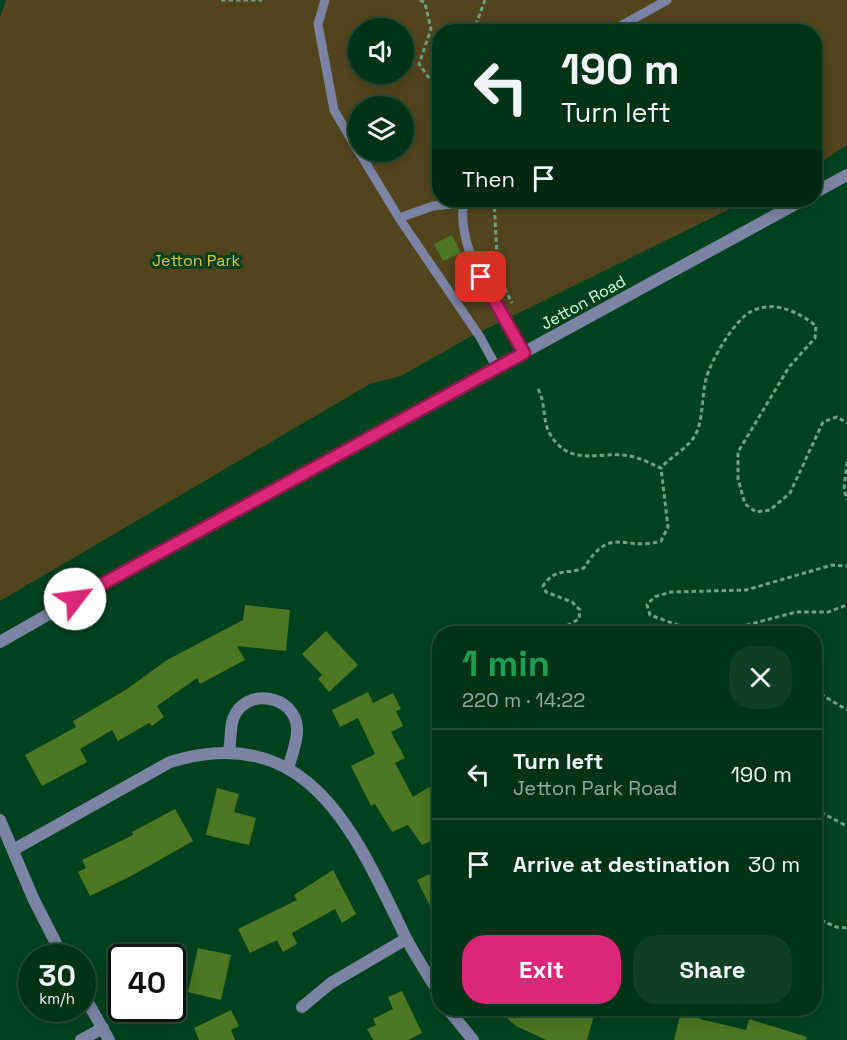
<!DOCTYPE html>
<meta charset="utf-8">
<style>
body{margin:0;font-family:"Space Grotesk",sans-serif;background:#0e3e23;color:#f1f3f6;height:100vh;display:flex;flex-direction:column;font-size:22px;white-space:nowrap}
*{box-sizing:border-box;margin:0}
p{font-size:20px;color:#95aaa1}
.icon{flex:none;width:33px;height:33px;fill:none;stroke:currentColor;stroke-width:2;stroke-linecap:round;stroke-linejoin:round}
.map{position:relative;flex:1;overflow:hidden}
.panel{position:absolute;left:432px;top:626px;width:390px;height:390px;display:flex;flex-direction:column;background:#003216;border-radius:24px;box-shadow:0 3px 15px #0003,0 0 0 2px #224d35}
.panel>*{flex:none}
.hud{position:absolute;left:432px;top:24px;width:390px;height:183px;border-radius:24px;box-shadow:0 3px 15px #0003,0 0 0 2px #224d35;background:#003216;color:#f1f3f6;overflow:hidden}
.tools{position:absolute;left:348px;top:18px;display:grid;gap:12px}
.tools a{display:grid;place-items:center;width:66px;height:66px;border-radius:50%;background:#003216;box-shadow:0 3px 15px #0003,0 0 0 2px #224d35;font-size:30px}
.speed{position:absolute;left:18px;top:944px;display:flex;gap:12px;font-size:30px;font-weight:700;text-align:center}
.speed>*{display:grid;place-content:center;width:78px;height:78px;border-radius:50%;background:#003216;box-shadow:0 3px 15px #0003,0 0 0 2px #224d35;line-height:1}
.speed small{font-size:15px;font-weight:400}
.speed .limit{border:3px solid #111;border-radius:9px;background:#fff;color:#111}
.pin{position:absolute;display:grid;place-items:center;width:51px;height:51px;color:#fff;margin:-26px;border-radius:12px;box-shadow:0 3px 9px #0006}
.me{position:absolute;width:66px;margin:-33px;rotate:60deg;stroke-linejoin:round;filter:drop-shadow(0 0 4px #0008)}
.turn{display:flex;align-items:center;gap:21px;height:126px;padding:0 30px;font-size:27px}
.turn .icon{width:78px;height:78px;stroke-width:2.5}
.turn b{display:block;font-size:42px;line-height:51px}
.then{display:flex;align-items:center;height:57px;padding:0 30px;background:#0003;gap:12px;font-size:22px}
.round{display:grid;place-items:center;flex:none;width:63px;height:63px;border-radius:24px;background:#0e3e23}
.headline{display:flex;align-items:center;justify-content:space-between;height:102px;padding:0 30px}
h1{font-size:36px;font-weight:800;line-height:45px;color:#1e9e55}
.primary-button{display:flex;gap:12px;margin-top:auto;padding:12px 30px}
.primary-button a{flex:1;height:69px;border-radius:24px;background:#db2777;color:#fff;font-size:24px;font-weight:800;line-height:69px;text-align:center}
.primary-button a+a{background:#0e3e23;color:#f1f3f6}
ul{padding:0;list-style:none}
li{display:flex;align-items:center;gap:18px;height:90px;padding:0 30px;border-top:2px solid #224d35}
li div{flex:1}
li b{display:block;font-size:22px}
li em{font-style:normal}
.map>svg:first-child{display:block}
</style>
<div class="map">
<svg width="847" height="1040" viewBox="0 0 847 1040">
<rect width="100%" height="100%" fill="#00421e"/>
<path fill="#52451e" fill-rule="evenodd" d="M6 0H847V145L815 166 814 32H440V200H748L468 338 401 376 370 384 0 601V17ZM358 28H404V74H358ZM358 106H404V152H358Z"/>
<g fill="#4d7723">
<polygon points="452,235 461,253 443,261 434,244"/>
<polygon points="245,605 290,610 286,651 237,646 245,660 200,684 197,678 157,706 164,717 152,726 149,723 118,741 112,730 80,749 87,762 42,786 25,755 76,727 73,721 127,689 167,660 243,620"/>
<polygon points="326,631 358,665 329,692 318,679 322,675 302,654"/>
<polygon points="368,692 373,703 393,693 401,709 396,711 403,726 391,732 405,758 395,763 413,797 429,787 440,807 440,837 422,845 408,825 392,832 375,804 371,806 351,766 375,754 358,718 340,727 332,710"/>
<polygon points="217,788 239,794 234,812 256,818 249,845 206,835"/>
<polygon points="175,809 193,841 133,875 90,896 78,872 86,868 82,860 133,835 132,832"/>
<polygon points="440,869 440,926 417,880"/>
<polygon points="333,870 356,914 342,923 335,909 292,933 297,944 283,952 277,940 250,953 238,929 297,900 294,895"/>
<polygon points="198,948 231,955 221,1000 188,992"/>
<polygon points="402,991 422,1033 408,1040 373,1040 367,1029 376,1025 373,1019 393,1009 388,997"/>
<polygon points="511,1008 596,1008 587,1040 546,1040 516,1026 504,1016"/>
<polygon points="231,1010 239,1026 231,1030 235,1040 199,1040 194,1028"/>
<polygon points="681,1011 701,1016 700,1019 746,1030 749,1019 807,1037 806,1040 674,1040"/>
</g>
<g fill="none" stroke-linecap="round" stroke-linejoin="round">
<g stroke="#6fa282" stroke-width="3" stroke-dasharray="4.5 3" stroke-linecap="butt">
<polyline points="221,0 262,0"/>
<polyline points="420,0 425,3 431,29 419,64 440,93"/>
<polyline points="473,32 485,0"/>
<polyline points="494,200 498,275 512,303"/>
<path d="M538 389C546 403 542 420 550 434 571 469 599 450 630 456 641 458 651 464 661 468 673 454 692 447 698 429 703 413 702 395 706 379 711 360 735 319 752 311 774 300 799 312 816 326L815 338 789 367 738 452V479L745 504 756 512 770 510 790 493 823 422 837 417 847 423"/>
<polyline points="847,462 844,489 847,500"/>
<path d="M554 633 579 619 580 610 572 602 546 592 543 586C556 567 566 575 584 568 611 524 623 552 661 541L668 527 661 468"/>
<polyline points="700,633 650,615 647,605 654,597 671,592 746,590 832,565 847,566"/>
<polyline points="717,633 796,612 828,612 847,605"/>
<polyline points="814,690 847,710"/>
<polyline points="814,809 847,826"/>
<polyline points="814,917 836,927 847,928"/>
</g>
<g stroke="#7b84a4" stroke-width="9">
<polyline points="325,0 318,24 334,110 358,151"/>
<polyline points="610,32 667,0"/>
<polyline points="359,152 399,218 480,337 497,368"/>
<path d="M464 200C454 250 500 310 524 353"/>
<polyline points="399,218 433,206 463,203"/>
</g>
<g stroke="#7b84a4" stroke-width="12">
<path d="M229 751C231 741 230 728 233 719 245 686 295 695 297 728 298 741 291 757 288 769"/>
<polyline points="0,820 33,898 63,957"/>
<path d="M13 850 170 762C309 720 355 833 405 936 415 956 428 975 440 995"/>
<polyline points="82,992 109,1040"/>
<polyline points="302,1007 331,983 406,939"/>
<polyline points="447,1008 473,1040"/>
<polyline points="81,1040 103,1028"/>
</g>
<g stroke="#7b84a4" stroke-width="12">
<polyline points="814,193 847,175"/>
<polyline points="0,642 131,567 803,200"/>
</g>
</g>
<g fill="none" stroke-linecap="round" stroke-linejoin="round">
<g stroke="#8e194d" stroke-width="15">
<polyline id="route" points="75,599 524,353 481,277"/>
</g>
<use href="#route" stroke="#db2777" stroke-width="10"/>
</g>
<g text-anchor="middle" stroke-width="6" stroke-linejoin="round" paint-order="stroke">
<g font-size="16" fill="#e5c040" stroke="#00421e">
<text x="196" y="266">Jetton Park</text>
</g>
<g font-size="16" fill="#d9ffe2" stroke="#00421e">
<text transform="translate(583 302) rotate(-29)" y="6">Jetton Road</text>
</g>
</g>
</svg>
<div class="tools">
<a><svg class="icon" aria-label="sound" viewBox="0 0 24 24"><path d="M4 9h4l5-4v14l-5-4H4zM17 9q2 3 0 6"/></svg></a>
<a><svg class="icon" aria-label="layers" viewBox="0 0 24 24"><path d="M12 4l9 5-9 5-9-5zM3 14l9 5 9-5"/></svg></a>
</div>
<div class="speed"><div>30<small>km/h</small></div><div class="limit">40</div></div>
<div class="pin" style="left:481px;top:277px;background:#d93025"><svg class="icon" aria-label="arrive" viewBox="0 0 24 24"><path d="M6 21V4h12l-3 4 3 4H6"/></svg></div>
<svg class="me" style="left:75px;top:599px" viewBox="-20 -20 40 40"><circle r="19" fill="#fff"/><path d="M0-13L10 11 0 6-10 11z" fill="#db2777"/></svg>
<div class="hud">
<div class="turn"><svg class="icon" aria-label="left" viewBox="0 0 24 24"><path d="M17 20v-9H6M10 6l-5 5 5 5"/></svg><div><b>190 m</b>Turn left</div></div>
<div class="then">Then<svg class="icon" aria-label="arrive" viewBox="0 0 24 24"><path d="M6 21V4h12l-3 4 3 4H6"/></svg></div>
</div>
<section class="panel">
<div class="headline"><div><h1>1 min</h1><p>220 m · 14:22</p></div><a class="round"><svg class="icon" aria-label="close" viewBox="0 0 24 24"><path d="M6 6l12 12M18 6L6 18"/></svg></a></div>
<ul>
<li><svg class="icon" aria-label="left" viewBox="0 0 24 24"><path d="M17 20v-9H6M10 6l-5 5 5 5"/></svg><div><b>Turn left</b><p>Jetton Park Road</p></div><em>190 m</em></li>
<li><svg class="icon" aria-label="arrive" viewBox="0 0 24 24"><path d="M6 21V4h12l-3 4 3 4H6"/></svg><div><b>Arrive at destination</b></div><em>30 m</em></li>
</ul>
<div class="primary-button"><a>Exit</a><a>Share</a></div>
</section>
</div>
